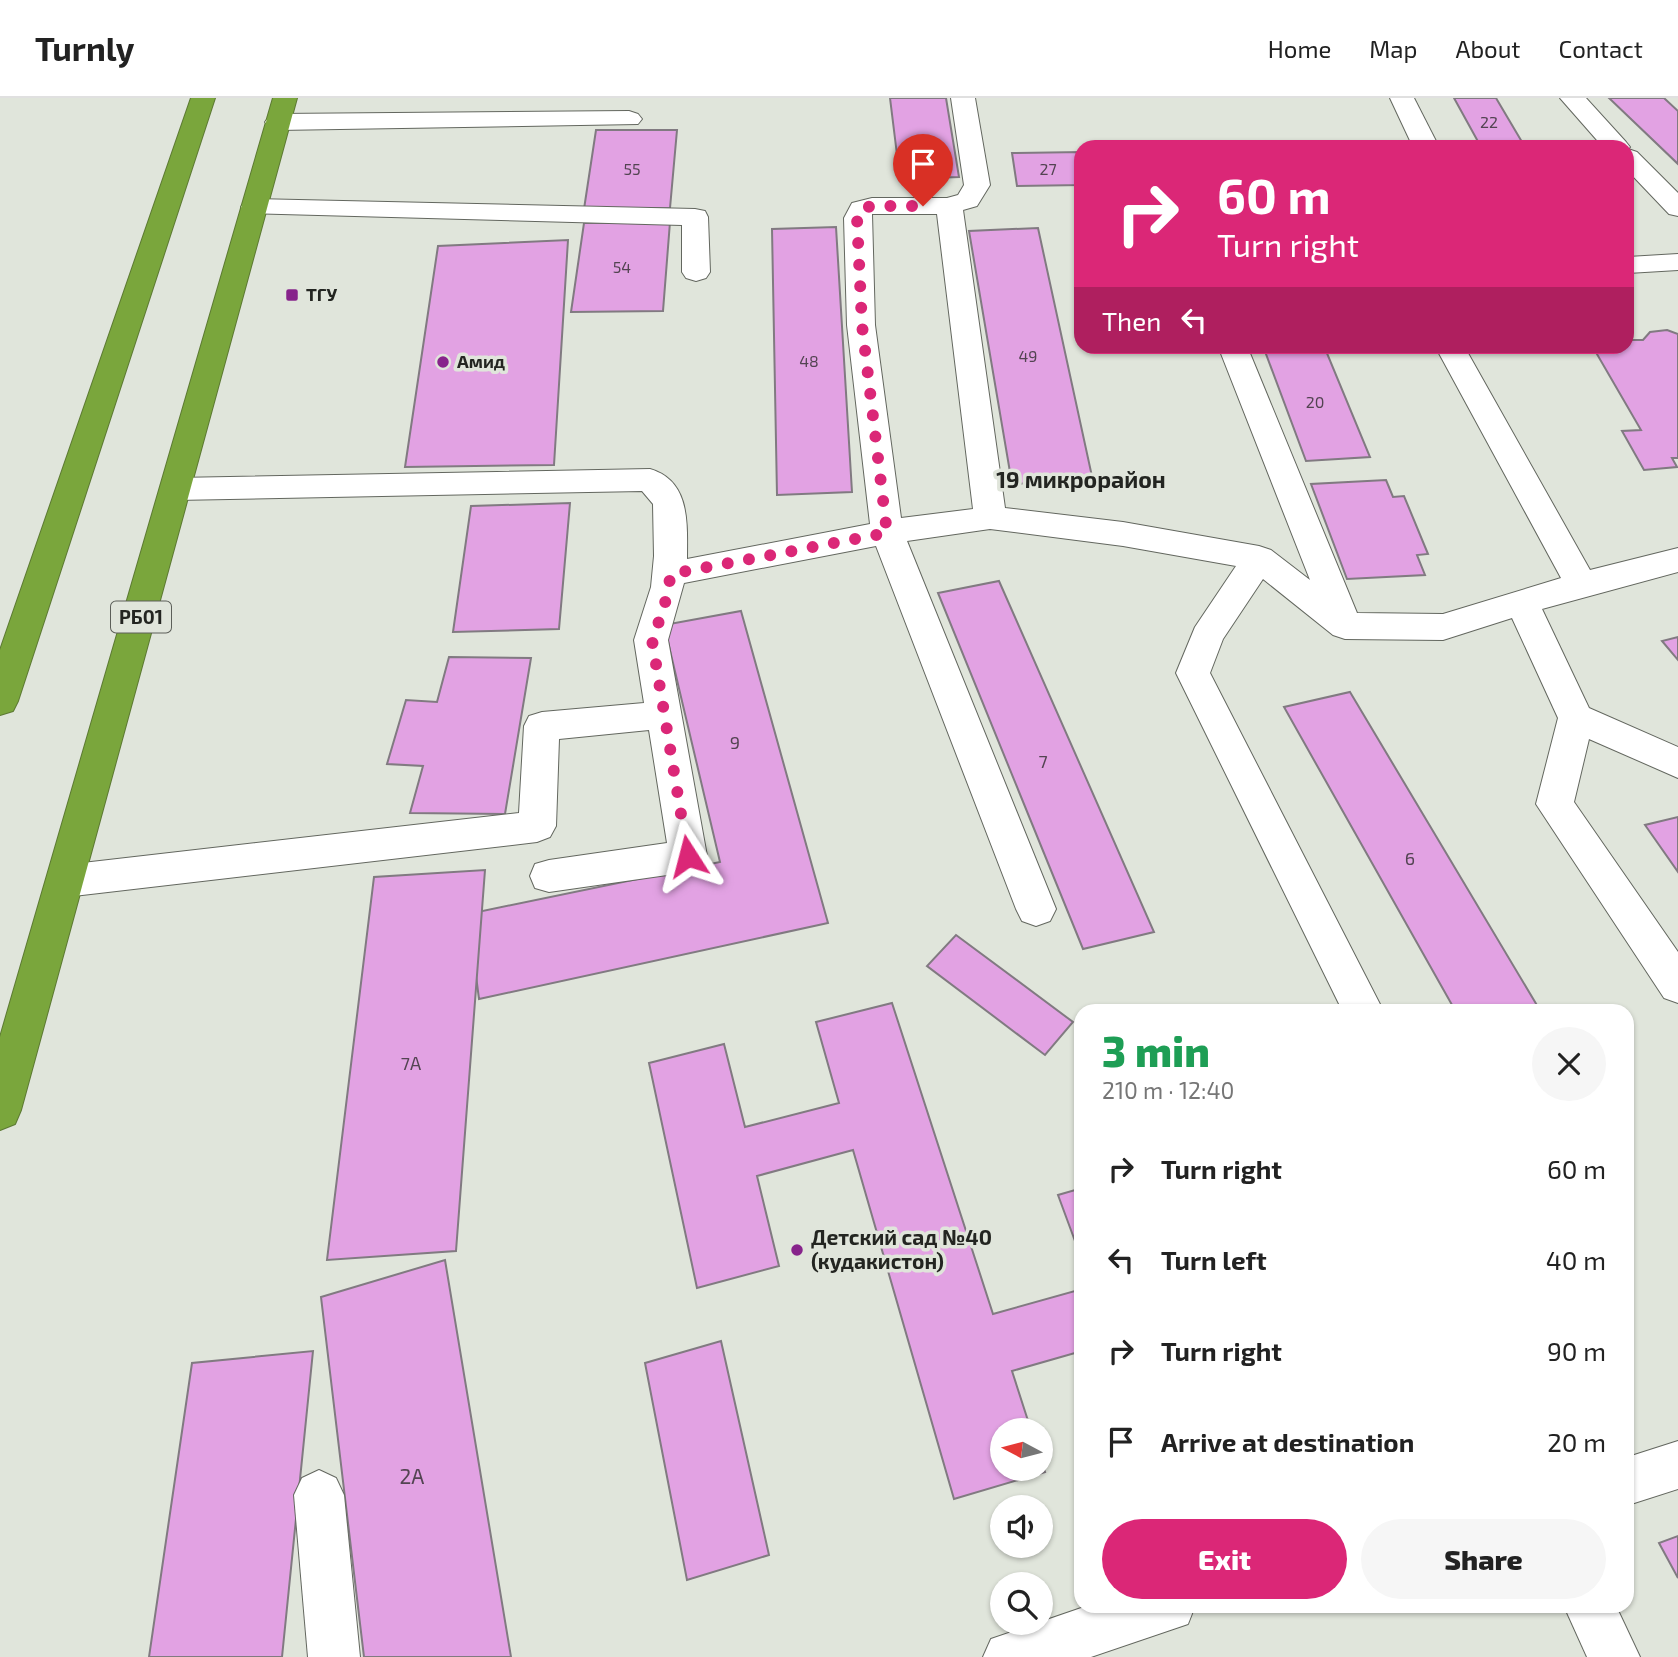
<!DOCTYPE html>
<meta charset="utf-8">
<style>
body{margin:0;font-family:"Exo 2",sans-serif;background:#f6f6f6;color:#222;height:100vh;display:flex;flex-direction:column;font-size:26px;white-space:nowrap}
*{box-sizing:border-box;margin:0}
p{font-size:23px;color:#767676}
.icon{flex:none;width:38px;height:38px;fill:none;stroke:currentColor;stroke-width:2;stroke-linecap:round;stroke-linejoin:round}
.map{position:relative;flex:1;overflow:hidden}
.drawer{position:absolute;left:1074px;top:906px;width:560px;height:609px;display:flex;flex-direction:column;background:#fff;border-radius:21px;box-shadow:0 2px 5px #0004}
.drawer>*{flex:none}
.banner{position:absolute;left:1074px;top:42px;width:560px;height:214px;border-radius:21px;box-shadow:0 2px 5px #0004;background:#db2777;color:#fff;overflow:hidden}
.needle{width:46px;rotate:277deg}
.controls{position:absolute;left:990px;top:1320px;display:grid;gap:14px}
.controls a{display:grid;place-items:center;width:63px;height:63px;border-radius:50%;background:#fff;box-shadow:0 2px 5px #0004;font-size:35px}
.pin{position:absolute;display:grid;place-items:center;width:60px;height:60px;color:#fff;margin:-72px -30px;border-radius:50% 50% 50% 0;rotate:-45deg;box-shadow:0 0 7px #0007}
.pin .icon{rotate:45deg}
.me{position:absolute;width:77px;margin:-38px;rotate:351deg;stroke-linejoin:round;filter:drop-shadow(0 0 5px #0008)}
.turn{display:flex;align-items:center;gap:24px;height:147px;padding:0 28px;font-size:32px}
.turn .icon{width:91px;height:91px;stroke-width:2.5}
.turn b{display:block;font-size:49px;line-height:60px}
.then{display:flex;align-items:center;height:66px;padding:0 28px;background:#0003;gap:14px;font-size:26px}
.round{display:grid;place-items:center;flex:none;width:74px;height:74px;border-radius:37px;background:#f6f6f6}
.headline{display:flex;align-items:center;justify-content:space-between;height:119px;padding:0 28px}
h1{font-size:42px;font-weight:800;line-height:52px;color:#1e9e55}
.button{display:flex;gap:14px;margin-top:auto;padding:14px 28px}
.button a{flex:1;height:80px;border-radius:42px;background:#db2777;color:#fff;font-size:28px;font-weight:800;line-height:80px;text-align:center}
.button a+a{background:#f6f6f6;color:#222}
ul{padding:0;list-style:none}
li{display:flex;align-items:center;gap:21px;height:91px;padding:0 28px}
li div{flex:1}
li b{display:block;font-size:26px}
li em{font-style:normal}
header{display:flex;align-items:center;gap:42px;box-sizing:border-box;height:98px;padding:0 35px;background:#fff;border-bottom:2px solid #e0e0e0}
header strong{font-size:33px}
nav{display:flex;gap:38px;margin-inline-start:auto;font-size:24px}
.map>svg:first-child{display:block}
</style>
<header>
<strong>Turnly</strong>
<nav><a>Home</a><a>Map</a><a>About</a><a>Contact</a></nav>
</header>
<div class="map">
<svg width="1678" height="1559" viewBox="0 0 1678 1559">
<rect width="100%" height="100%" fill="#e0e5db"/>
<g fill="#e2a2e3" stroke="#817a81" stroke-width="2">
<polygon points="890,0 946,0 959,79 900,81"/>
<polygon points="1454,0 1496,0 1525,49 1481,49"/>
<polygon points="1609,0 1664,0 1678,13 1678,66"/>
<polygon points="596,32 677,32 670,110 584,111"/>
<polygon points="1082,54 1082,87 1017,88 1012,55"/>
<polygon points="670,124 663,213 571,214 584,125"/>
<polygon points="836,129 852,394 777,397 772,131"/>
<polygon points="1038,130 1093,383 1012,386 969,133"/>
<polygon points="568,142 554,367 405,369 438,148"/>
<polygon points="1667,232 1678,236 1678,360 1672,360 1677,369 1644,372 1622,333 1641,332 1594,251 1623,250 1628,248 1631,242 1643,242 1650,234"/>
<polygon points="1263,248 1324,248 1370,359 1306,363"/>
<polygon points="1386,382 1393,399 1404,398 1428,456 1417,457 1425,477 1347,481 1311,386"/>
<polygon points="570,405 559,531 453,534 471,408"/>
<polygon points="999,483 1154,834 1083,851 938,495"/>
<polygon points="741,513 828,825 479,901 468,816 720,764 664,527"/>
<polygon points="1678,539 1678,562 1662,543"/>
<polygon points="449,559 531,560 505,716 410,715 423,668 387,666 406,602 437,604"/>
<polygon points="1350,594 1541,914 1456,914 1284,609"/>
<polygon points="1678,719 1678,774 1645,727"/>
<polygon points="485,772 456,1153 327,1162 374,779"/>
<polygon points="956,837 1073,924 1045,957 927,868"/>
<polygon points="892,905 993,1216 1082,1191 1082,1253 1012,1273 1031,1332 1003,1332 1003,1370 1041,1370 1041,1363 1045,1374 954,1401 853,1052 757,1078 779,1168 697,1190 649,965 724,946 745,1029 839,1005 816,924"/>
<polygon points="1082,1090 1082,1162 1058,1097"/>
<polygon points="445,1162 511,1559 364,1559 321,1199"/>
<polygon points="721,1243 769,1457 687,1482 645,1265"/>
<polygon points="313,1253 282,1559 149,1559 192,1265"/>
<polygon points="1678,1438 1678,1480 1659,1445"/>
</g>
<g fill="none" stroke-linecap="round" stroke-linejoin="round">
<g stroke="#63675f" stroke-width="2">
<g id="minor">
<path d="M951 0H975L990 87 977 108 963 112 1005 410 1123 424 1259 448 1271 452 1310 482 1218 248H1247L1357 515 1443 516 1561 480 1435 248H1464L1590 472 1678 450V474L1542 511 1589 610 1678 649V680L1589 641 1574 704 1678 854V905L1664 900 1536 706 1558 620 1512 520 1443 542 1345 541 1333 537 1263 481 1223 541 1210 575 1384 914H1343L1176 575 1195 529 1236 468 1123 448 990 431 907 443 1056 811 1050 823 1036 828 1022 823 1016 811 876 448 684 485 668 542 707 758 701 769 688 774 549 794 535 790 530 778 535 766 549 762 667 745 649 632 559 641 556 728 550 739 537 744 65 799 51 795 46 783 51 771 65 767 519 715 524 628 529 618 542 614 644 605 634 542 651 489 654 458 653 406 642 393 176 402 165 399 160 391 165 383 176 380 650 371C691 383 687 426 687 461L870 426 847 227 844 120 852 105 872 100H947L958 97 964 87ZM872 116H937L973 411 901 420 875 227Z"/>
<polygon points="1390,0 1414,0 1439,49 1413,49"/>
<polygon points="1560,0 1586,0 1626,44 1630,49 1628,51 1637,54 1678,95 1678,118 1669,116 1628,73 1628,49 1603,49"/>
<polygon points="629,13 638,16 642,21 638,26 278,32 269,29 265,24 269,19 278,16"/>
<polygon points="254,101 695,111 705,113 708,119 710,174 706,180 696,183 686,180 682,174 682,127 245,115 241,109 245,103"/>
<polygon points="1678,156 1678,172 1628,175 1628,159"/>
<polygon points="1678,1343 1678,1391 1628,1407 1628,1359"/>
<polygon points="319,1372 336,1380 344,1397 360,1559 308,1559 294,1397 302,1380"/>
<polygon points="1087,1508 1195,1508 1188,1526 1091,1559 983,1559 991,1541"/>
<polygon points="1564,1508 1616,1508 1640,1559 1587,1559"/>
</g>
</g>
<g stroke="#5c7933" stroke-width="2">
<g id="highway">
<polygon points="191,0 215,0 18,603 13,613 0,617 0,552"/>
<polygon points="273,0 297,0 21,1012 15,1026 0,1032 0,939"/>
</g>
</g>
<use href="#minor" fill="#fff" fill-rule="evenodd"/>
<use href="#highway" fill="#7aa63c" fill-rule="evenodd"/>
</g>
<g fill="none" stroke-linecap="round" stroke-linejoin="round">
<polyline stroke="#db2777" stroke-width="12" stroke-dasharray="0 21.6" points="688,758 652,542 664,510 671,476 887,435 862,227 857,120 861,111 872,108 923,108"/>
</g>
<g fill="#87238b" stroke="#e0e5db" stroke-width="2.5">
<rect x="285" y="190" width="14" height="14" rx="3.5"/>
<circle cx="443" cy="264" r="7"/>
<circle cx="797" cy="1152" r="7"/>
</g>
<g text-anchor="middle" stroke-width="7" stroke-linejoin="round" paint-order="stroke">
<g font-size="16" fill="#534452">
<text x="1489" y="30">22</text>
<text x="632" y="77">55</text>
<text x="1048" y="77">27</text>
<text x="622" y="175">54</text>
<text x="1028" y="264">49</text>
<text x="809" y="269">48</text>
<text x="1315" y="310">20</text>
</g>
<g font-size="18" font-weight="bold" fill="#232521" stroke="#e0e5db" text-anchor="start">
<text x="306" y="203">ТГУ</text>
<text x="457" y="270">Амид</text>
</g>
<g font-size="18" fill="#534452">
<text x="735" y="651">9</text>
<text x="1043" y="670">7</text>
<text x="1410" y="767">6</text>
<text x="411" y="972">7А</text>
</g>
<rect fill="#e0e5db" stroke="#5c5f59" stroke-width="2" x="111" y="503.5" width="60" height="31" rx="5"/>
<g font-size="19" font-weight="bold" fill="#232521">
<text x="141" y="526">РБ01</text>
</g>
<g font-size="21" font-weight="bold" fill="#232521" stroke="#e0e5db" text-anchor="start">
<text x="811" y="1147">Детский сад №40<tspan x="811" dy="24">(кудакистон)</tspan></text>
</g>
<g font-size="21" fill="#534452">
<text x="412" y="1386">2А</text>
</g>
<g font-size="23" font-weight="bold" fill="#232521" stroke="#e0e5db">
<text x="1081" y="390">19 микрорайон</text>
</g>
</g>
</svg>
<div class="controls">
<a><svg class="needle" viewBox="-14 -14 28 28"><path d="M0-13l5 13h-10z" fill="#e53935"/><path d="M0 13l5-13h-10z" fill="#767676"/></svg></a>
<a><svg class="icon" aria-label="sound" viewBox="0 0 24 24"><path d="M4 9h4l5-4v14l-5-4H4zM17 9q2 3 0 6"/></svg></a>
<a><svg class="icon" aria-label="search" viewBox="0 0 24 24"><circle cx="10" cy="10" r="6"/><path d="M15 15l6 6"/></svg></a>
</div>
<div class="pin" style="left:923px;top:108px;background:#d93025"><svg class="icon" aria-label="arrive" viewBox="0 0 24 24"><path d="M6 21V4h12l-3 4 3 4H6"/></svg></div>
<svg class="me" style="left:688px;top:758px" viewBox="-20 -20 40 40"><path d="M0-17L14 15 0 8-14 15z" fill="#db2777" stroke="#fff" stroke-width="4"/></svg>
<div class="banner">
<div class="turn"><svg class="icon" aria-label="right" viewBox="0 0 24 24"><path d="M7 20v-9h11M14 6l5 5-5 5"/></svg><div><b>60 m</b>Turn right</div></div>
<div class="then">Then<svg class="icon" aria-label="left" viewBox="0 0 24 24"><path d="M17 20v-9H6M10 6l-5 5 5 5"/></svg></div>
</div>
<section class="drawer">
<div class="headline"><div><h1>3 min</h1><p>210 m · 12:40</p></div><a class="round"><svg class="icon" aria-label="close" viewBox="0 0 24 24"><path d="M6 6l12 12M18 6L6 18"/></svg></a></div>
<ul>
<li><svg class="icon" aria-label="right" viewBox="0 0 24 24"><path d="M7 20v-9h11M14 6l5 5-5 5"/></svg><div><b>Turn right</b></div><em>60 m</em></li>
<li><svg class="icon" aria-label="left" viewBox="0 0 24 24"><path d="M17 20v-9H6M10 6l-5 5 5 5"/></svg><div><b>Turn left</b></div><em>40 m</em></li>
<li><svg class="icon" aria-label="right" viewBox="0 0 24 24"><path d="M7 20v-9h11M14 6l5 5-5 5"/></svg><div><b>Turn right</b></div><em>90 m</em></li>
<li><svg class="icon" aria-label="arrive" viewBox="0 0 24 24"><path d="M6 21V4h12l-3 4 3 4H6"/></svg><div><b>Arrive at destination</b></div><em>20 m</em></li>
</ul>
<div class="button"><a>Exit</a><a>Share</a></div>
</section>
</div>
